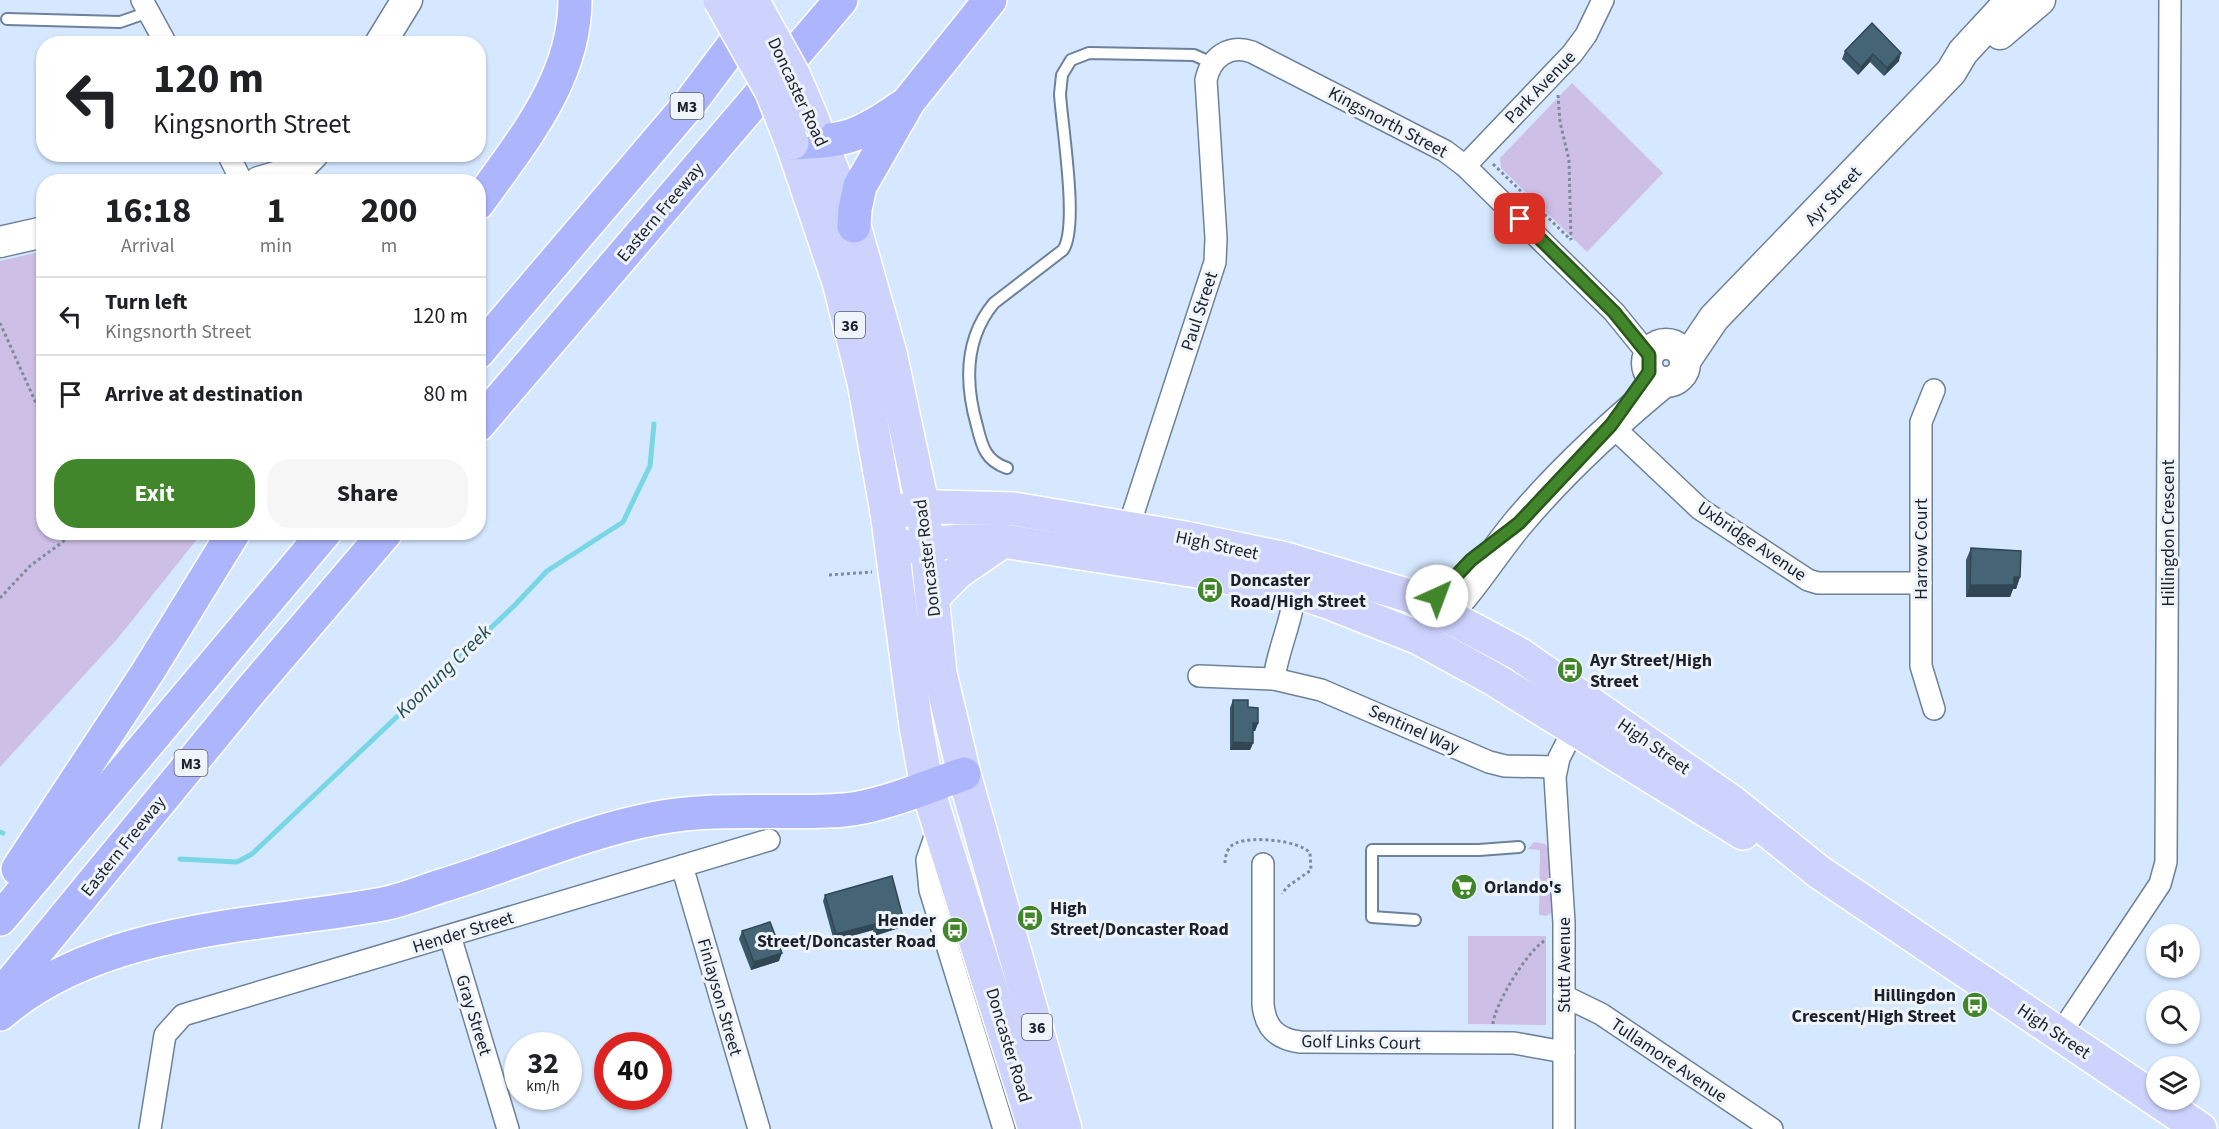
<!DOCTYPE html>
<style>
body{margin:0;font-family:"Source Sans 3",sans-serif;background:#f6f6f6;color:#202124;height:100vh;display:flex;flex-direction:column;font-size:22px;white-space:nowrap}
*{box-sizing:border-box;margin:0}
p{font-size:20px;color:#757577}
.icon{flex:none;width:33px;height:33px;fill:none;stroke:currentColor;stroke-width:2;stroke-linecap:round;stroke-linejoin:round}
.map{position:relative;flex:1;overflow:hidden}
.side{position:absolute;left:36px;top:174px;width:450px;height:366px;display:flex;flex-direction:column;background:#fff;border-radius:24px;box-shadow:0 2px 4px #0004}
.side>*{flex:none}
.hud{position:absolute;left:36px;top:36px;width:450px;height:126px;border-radius:24px;box-shadow:0 2px 4px #0004;background:#fff;color:#202124;overflow:hidden}
.fabs{position:absolute;left:2146px;top:924px;display:grid;gap:12px}
.fabs a{display:grid;place-items:center;width:54px;height:54px;border-radius:50%;background:#fff;box-shadow:0 2px 4px #0004;font-size:30px}
.speed{position:absolute;left:504px;top:1032px;display:flex;gap:12px;font-size:30px;font-weight:700;text-align:center}
.speed>*{display:grid;place-content:center;width:78px;height:78px;border-radius:50%;background:#fff;box-shadow:0 2px 4px #0004;line-height:1}
.speed small{font-size:15px;font-weight:400}
.speed .limit{border:9px solid #d22;background:#fff;color:#111}
.pin{position:absolute;display:grid;place-items:center;width:51px;height:51px;color:#fff;margin:-26px;border-radius:12px;box-shadow:0 3px 9px #0006}
.me{position:absolute;width:66px;margin:-33px;rotate:43deg;stroke-linejoin:round;filter:drop-shadow(0 0 4px #0008)}
.turn{display:flex;align-items:center;gap:21px;height:126px;padding:0 18px;font-size:27px}
.turn .icon{width:78px;height:78px;stroke-width:2.5}
.turn b{display:block;font-size:42px;line-height:51px}
.eta{display:flex;justify-content:space-evenly;align-items:center;height:102px;text-align:center}
.eta b{font-size:36px;font-weight:700;line-height:42px}
.action{display:flex;gap:12px;margin-top:auto;padding:12px 18px}
.action a{flex:1;height:69px;border-radius:24px;background:#41862a;color:#fff;font-size:24px;font-weight:700;line-height:69px;text-align:center}
.action a+a{background:#f6f6f6;color:#202124}
ul{padding:0;list-style:none}
li{display:flex;align-items:center;gap:18px;height:78px;padding:0 18px;border-top:2px solid #e0e0e0}
li div{flex:1}
li b{display:block;font-size:22px}
li em{font-style:normal}
.map>svg:first-child{display:block}
</style>
<div class="map">
<svg width="2219" height="1129" viewBox="0 0 2219 1129">
<rect width="100%" height="100%" fill="#d6e8ff"/>
<g fill="#cebfe7">
<polygon points="1572,83 1663,173 1587,252 1501,168 1500,158"/>
<polygon points="43,251 44,532 202,533 118,638 0,767 0,261"/>
<polygon points="1534,842 1545,844 1550,850 1553,912 1546,916 1539,915 1540,850 1528,849"/>
<polygon points="1468,936 1546,936 1546,1025 1468,1024"/>
</g>
<g fill="none" stroke-linecap="round" stroke-linejoin="round">
<g stroke="#78d6e5" stroke-width="5">
<polyline points="0,832 3,833"/>
<polyline points="180,859 237,862 252,854 514,606 547,571 623,522 650,466 654,424"/>
</g>
<g stroke="#6d819b" stroke-width="14">
<g id="lane">
<polyline points="7,19 120,22 149,12"/>
<path d="M1007 468C986 461 982 447 977 426 965 384 964 339 994 303L1063 250C1079 227 1062 127 1060 94L1062 75 1071 60 1089 53 1194 55 1212 63"/>
<polyline points="1415,920 1372,917 1372,850 1479,850 1519,847"/>
</g>
</g>
<g stroke="#6d819b" stroke-width="24">
<g id="street">
<polyline points="142,0 166,44"/>
<polyline points="228,154 242,182"/>
<polyline points="1465,166 1572,54 1586,35 1603,0"/>
<polyline points="1611,425 1700,509 1808,580 1818,583 1921,583"/>
<path d="M1125 538 1215 262 1216 238 1206 80C1211 57 1229 44 1252 52L1445 151 1465 166 1614 312 1649 355"/>
<polyline points="1199,676 1274,679 1321,690 1489,762 1505,766 1556,767"/>
<path d="M1274 679C1278 646 1297 613 1294 580"/>
<polyline points="1934,709 1921,666 1921,422 1934,390"/>
<polyline points="939,825 927,860 930,890 1004,1129"/>
<path d="M1263 864V1004C1265 1027 1276 1039 1300 1042L1514 1043 1564 1052"/>
<polyline points="682,866 759,1129"/>
<polyline points="450,936 508,1129"/>
<polyline points="1564,996 1601,1014 1772,1129"/>
<polyline points="2060,1034 2160,884 2166,862 2170,0"/>
<polyline points="150,1129 165,1035 183,1015 769,840"/>
<polyline points="1564,1129 1564,923 1555,777 1559,758 1579,719"/>
</g>
</g>
<g stroke="#6d819b" stroke-width="33">
<g id="secondary">
<polyline points="2000,34 2040,0"/>
<polyline points="380,44 407,0"/>
<polyline points="259,182 296,171 313,154"/>
<polyline points="0,242 44,232"/>
<circle cx="1666" cy="363" r="19"/>
<polyline points="1685,361 1714,318 1951,72 1963,52 2011,0"/>
<path d="M1428 631C1466 600 1488 559 1519 522 1562 471 1612 425 1664 382"/>
</g>
</g>
<g stroke="#fff" stroke-width="36">
<g id="primary">
<polyline points="811,116 854,226 890,353 923,508 940,673 964,774 1065,1129"/>
<polyline points="792,143 839,282 864,382 887,512 916,726 927,787 1035,1129"/>
<polyline points="887,512 939,507 1014,509 1185,538 1286,559 1410,596 1519,654 1732,802 1819,872 2200,1129"/>
<polyline points="905,547 958,541 1003,541 1197,571 1295,591 1325,601 1419,638 1492,678 1743,833"/>
<polyline points="932,598 958,572 1003,541"/>
</g>
</g>
<g stroke="#fff" stroke-width="36">
<g id="highway">
<path d="M792 143C846 141 859 137 903 106"/>
<path d="M478 203C522 141 575 79 575 0"/>
<polyline points="854,226 855,209 860,186 909,101 990,0"/>
<polyline points="478,352 690,103 756,15"/>
<polyline points="478,425 841,0"/>
<polyline points="18,869 147,673 234,532"/>
<polyline points="0,919 325,532"/>
<polyline points="0,996 252,689 386,532"/>
<path d="M0 1014C102 926 257 927 383 904 403 900 422 892 441 886 513 864 583 832 657 818 720 806 781 815 844 810 880 807 929 786 964 774"/>
</g>
</g>
<g stroke="#7e8b9c" stroke-width="3" stroke-dasharray="3 3" stroke-linecap="butt">
<polyline points="1558,95 1560,122 1569,160 1571,240"/>
<polyline points="1493,164 1571,240"/>
<polyline points="0,323 44,421"/>
<polyline points="829,575 872,572"/>
<polyline points="0,598 30,566 76,532"/>
<path d="M1225 863C1225 855 1228 846 1236 843 1251 836 1299 840 1310 853L1311 870 1287 887 1282 894"/>
<path d="M1493 1024C1494 1005 1529 948 1546 940"/>
</g>
<use href="#lane" stroke="#fff" stroke-width="10"/>
<use href="#street" stroke="#fff" stroke-width="21"/>
<use href="#secondary" stroke="#fff" stroke-width="30"/>
<use href="#primary" stroke="#ced3fe" stroke-width="33"/>
<use href="#highway" stroke="#adb6fd" stroke-width="33"/>
<g stroke="#fff" stroke-width="36" stroke-linecap="butt">
<g id="primary-bridge">
<polyline points="720,0 772,92 792,143"/>
<polyline points="752,0 794,76 811,116"/>
</g>
</g>
<use href="#primary-bridge" stroke="#ced3fe" stroke-width="33"/>
</g>
<g fill="#3b5765">
<polygon points="1872,23 1899,61 1884,76 1870,62 1858,75 1842,59 1845,51"/>
<polygon points="1971,548 2020,577 2016,589 2013,589 2010,597 1966,597 1966,560"/>
<polygon points="1233,700 1248,707 1258,723 1255,731 1253,731 1253,743 1250,750 1230,750 1230,708"/>
<polygon points="825,895 904,921 902,927 874,936 873,930 834,941 823,901"/>
<polygon points="742,931 779,961 751,970 739,939"/>
</g>
<g fill="#304753">
<polygon points="1901,53 1899,61 1884,76 1887,68"/>
<polygon points="1873,54 1870,62 1858,75 1861,67"/>
<polygon points="2014,577 2020,577 2016,589 2013,589 2010,597 1966,597 1970,585"/>
<polygon points="1253,723 1258,723 1255,731 1250,731"/>
<polygon points="1233,742 1253,743 1250,750 1230,750"/>
<polygon points="904,921 902,927 874,936 877,930"/>
<polygon points="875,924 873,930 834,941 836,934"/>
<polygon points="782,953 779,961 751,970 754,962"/>
</g>
<g fill="#456576" stroke="#304753" stroke-width="1.5">
<polygon points="1872,23 1901,53 1887,68 1873,54 1861,67 1845,51"/>
<polygon points="1971,548 2021,551 2020,577 2014,577 2014,585 1970,585"/>
<polygon points="1233,700 1248,700 1248,707 1258,708 1258,723 1253,723 1253,743 1233,742"/>
<polygon points="892,876 904,921 877,930 875,924 836,934 825,895"/>
<polygon points="770,922 782,953 754,962 742,931"/>
</g>
<g fill="none" stroke-linecap="round" stroke-linejoin="round">
<g stroke="#2a571b" stroke-width="15">
<polyline id="route" points="1437,596 1471,560 1519,523 1611,425 1649,372 1649,355 1614,312 1520,219"/>
</g>
<use href="#route" stroke="#41862a" stroke-width="10"/>
</g>
<defs>
<g id="bus-disc" transform="scale(1.35)"><circle r="9.5" fill="#41862a" stroke="#eff4fa"/><path d="M-5-6H5V4H4V6H2V4H-2V6H-4V4H-5ZM-3.5-4V0h7V-4ZM-3.5 1.2v1.5H-2V1.2ZM2 1.2v1.5H3.5V1.2Z" fill="#fff"/></g>
<g id="supermarket-disc" transform="scale(1.35)"><circle r="9.5" fill="#41862a" stroke="#eff4fa"/><path d="M-6-5.5h2.5l.6 2H6L4.5 2H-2.5L-4.4-4H-6ZM-1.5 3.2a1.3 1.3 0 1 0 .1 0ZM3 3.2a1.3 1.3 0 1 0 .1 0Z" fill="#fff"/></g>
</defs>
<g fill-rule="evenodd">
<use href="#bus-disc" x="1210" y="590"/>
<use href="#bus-disc" x="1570" y="670"/>
<use href="#supermarket-disc" x="1464" y="887"/>
<use href="#bus-disc" x="1030" y="918"/>
<use href="#bus-disc" x="955" y="930"/>
<use href="#bus-disc" x="1975" y="1005"/>
</g>
<g text-anchor="middle" stroke-width="6" stroke-linejoin="round" paint-order="stroke">
<g fill="#eff4fa" stroke="#5a606a" stroke-width="1.5">
<rect x="670.5" y="93" width="33" height="26" rx="4.5"/>
<rect x="835" y="312" width="30" height="26" rx="4.5"/>
<rect x="174.5" y="750" width="33" height="26" rx="4.5"/>
<rect x="1022" y="1014" width="30" height="26" rx="4.5"/>
</g>
<g font-size="16" font-weight="bold" fill="#1a212c">
<text x="687" y="112">M3</text>
<text x="850" y="331">36</text>
<text x="191" y="769">M3</text>
<text x="1037" y="1033">36</text>
</g>
<g font-size="18" fill="#1a212c" stroke="#eff4fa">
<text transform="translate(1540 87) rotate(-46)" y="6">Park Avenue</text>
<text transform="translate(798 92) rotate(65)" y="6">Doncaster Road</text>
<text transform="translate(1388 122) rotate(28)" y="6">Kingsnorth Street</text>
<text transform="translate(1833 196) rotate(-47)" y="6">Ayr Street</text>
<text transform="translate(660 212) rotate(-50)" y="6">Eastern Freeway</text>
<text transform="translate(1199 311) rotate(-72)" y="6">Paul Street</text>
<text transform="translate(2168 533) rotate(-90)" y="6">Hillingdon Crescent</text>
<text transform="translate(1752 541) rotate(34)" y="6">Uxbridge Avenue</text>
<text transform="translate(1217 545) rotate(12)" y="6">High Street</text>
<text transform="translate(1921 549) rotate(-90)" y="6">Harrow Court</text>
<text transform="translate(927 558) rotate(-97)" y="6">Doncaster Road</text>
<text transform="translate(1414 729) rotate(24)" y="6">Sentinel Way</text>
<text transform="translate(1654 746) rotate(35)" y="6">High Street</text>
<text transform="translate(123 846) rotate(-51)" y="6">Eastern Freeway</text>
<text transform="translate(463 932) rotate(-17)" y="6">Hender Street</text>
<text transform="translate(1564 965) rotate(-90)" y="6">Stutt Avenue</text>
<text transform="translate(720 997) rotate(74)" y="6">Finlayson Street</text>
<text transform="translate(474 1015) rotate(73)" y="6">Gray Street</text>
<text transform="translate(2054 1031) rotate(34)" y="6">High Street</text>
<text transform="translate(1361 1042) rotate(1)" y="6">Golf Links Court</text>
<text transform="translate(1009 1045) rotate(73)" y="6">Doncaster Road</text>
<text transform="translate(1669 1060) rotate(34)" y="6">Tullamore Avenue</text>
</g>
<g font-size="18" font-weight="bold" fill="#1a212c" stroke="#eff4fa" text-anchor="start">
<text x="1230" y="586">Doncaster<tspan x="1230" dy="21">Road/High Street</tspan></text>
<text x="1590" y="666">Ayr Street/High<tspan x="1590" dy="21">Street</tspan></text>
<text x="1484" y="893">Orlando's</text>
<text x="1050" y="914">High<tspan x="1050" dy="21">Street/Doncaster Road</tspan></text>
<text x="936" y="926" text-anchor="end">Hender<tspan x="936" dy="21">Street/Doncaster Road</tspan></text>
<text x="1956" y="1001" text-anchor="end">Hillingdon<tspan x="1956" dy="21">Crescent/High Street</tspan></text>
</g>
<g font-size="20" font-style="italic" fill="#1f4a50" stroke="#eff4fa">
<text transform="translate(443 671) rotate(-44)" y="7">Koonung Creek</text>
</g>
</g>
</svg>
<div class="fabs">
<a><svg class="icon" aria-label="sound" viewBox="0 0 24 24"><path d="M4 9h4l5-4v14l-5-4H4zM17 9q2 3 0 6"/></svg></a>
<a><svg class="icon" aria-label="search" viewBox="0 0 24 24"><circle cx="10" cy="10" r="6"/><path d="M15 15l6 6"/></svg></a>
<a><svg class="icon" aria-label="layers" viewBox="0 0 24 24"><path d="M12 4l9 5-9 5-9-5zM3 14l9 5 9-5"/></svg></a>
</div>
<div class="speed"><div>32<small>km/h</small></div><div class="limit">40</div></div>
<div class="pin" style="left:1520px;top:219px;background:#d93025"><svg class="icon" aria-label="arrive" viewBox="0 0 24 24"><path d="M6 21V4h12l-3 4 3 4H6"/></svg></div>
<svg class="me" style="left:1437px;top:596px" viewBox="-20 -20 40 40"><circle r="19" fill="#fff"/><path d="M0-13L10 11 0 6-10 11z" fill="#41862a"/></svg>
<div class="hud">
<div class="turn"><svg class="icon" aria-label="left" viewBox="0 0 24 24"><path d="M17 20v-9H6M10 6l-5 5 5 5"/></svg><div><b>120 m</b>Kingsnorth Street</div></div>
</div>
<section class="side">
<div class="eta">
<div><b>16:18</b><p>Arrival</p></div>
<div><b>1</b><p>min</p></div>
<div><b>200</b><p>m</p></div>
</div>
<ul>
<li><svg class="icon" aria-label="left" viewBox="0 0 24 24"><path d="M17 20v-9H6M10 6l-5 5 5 5"/></svg><div><b>Turn left</b><p>Kingsnorth Street</p></div><em>120 m</em></li>
<li><svg class="icon" aria-label="arrive" viewBox="0 0 24 24"><path d="M6 21V4h12l-3 4 3 4H6"/></svg><div><b>Arrive at destination</b></div><em>80 m</em></li>
</ul>
<div class="action"><a>Exit</a><a>Share</a></div>
</section>
</div>
